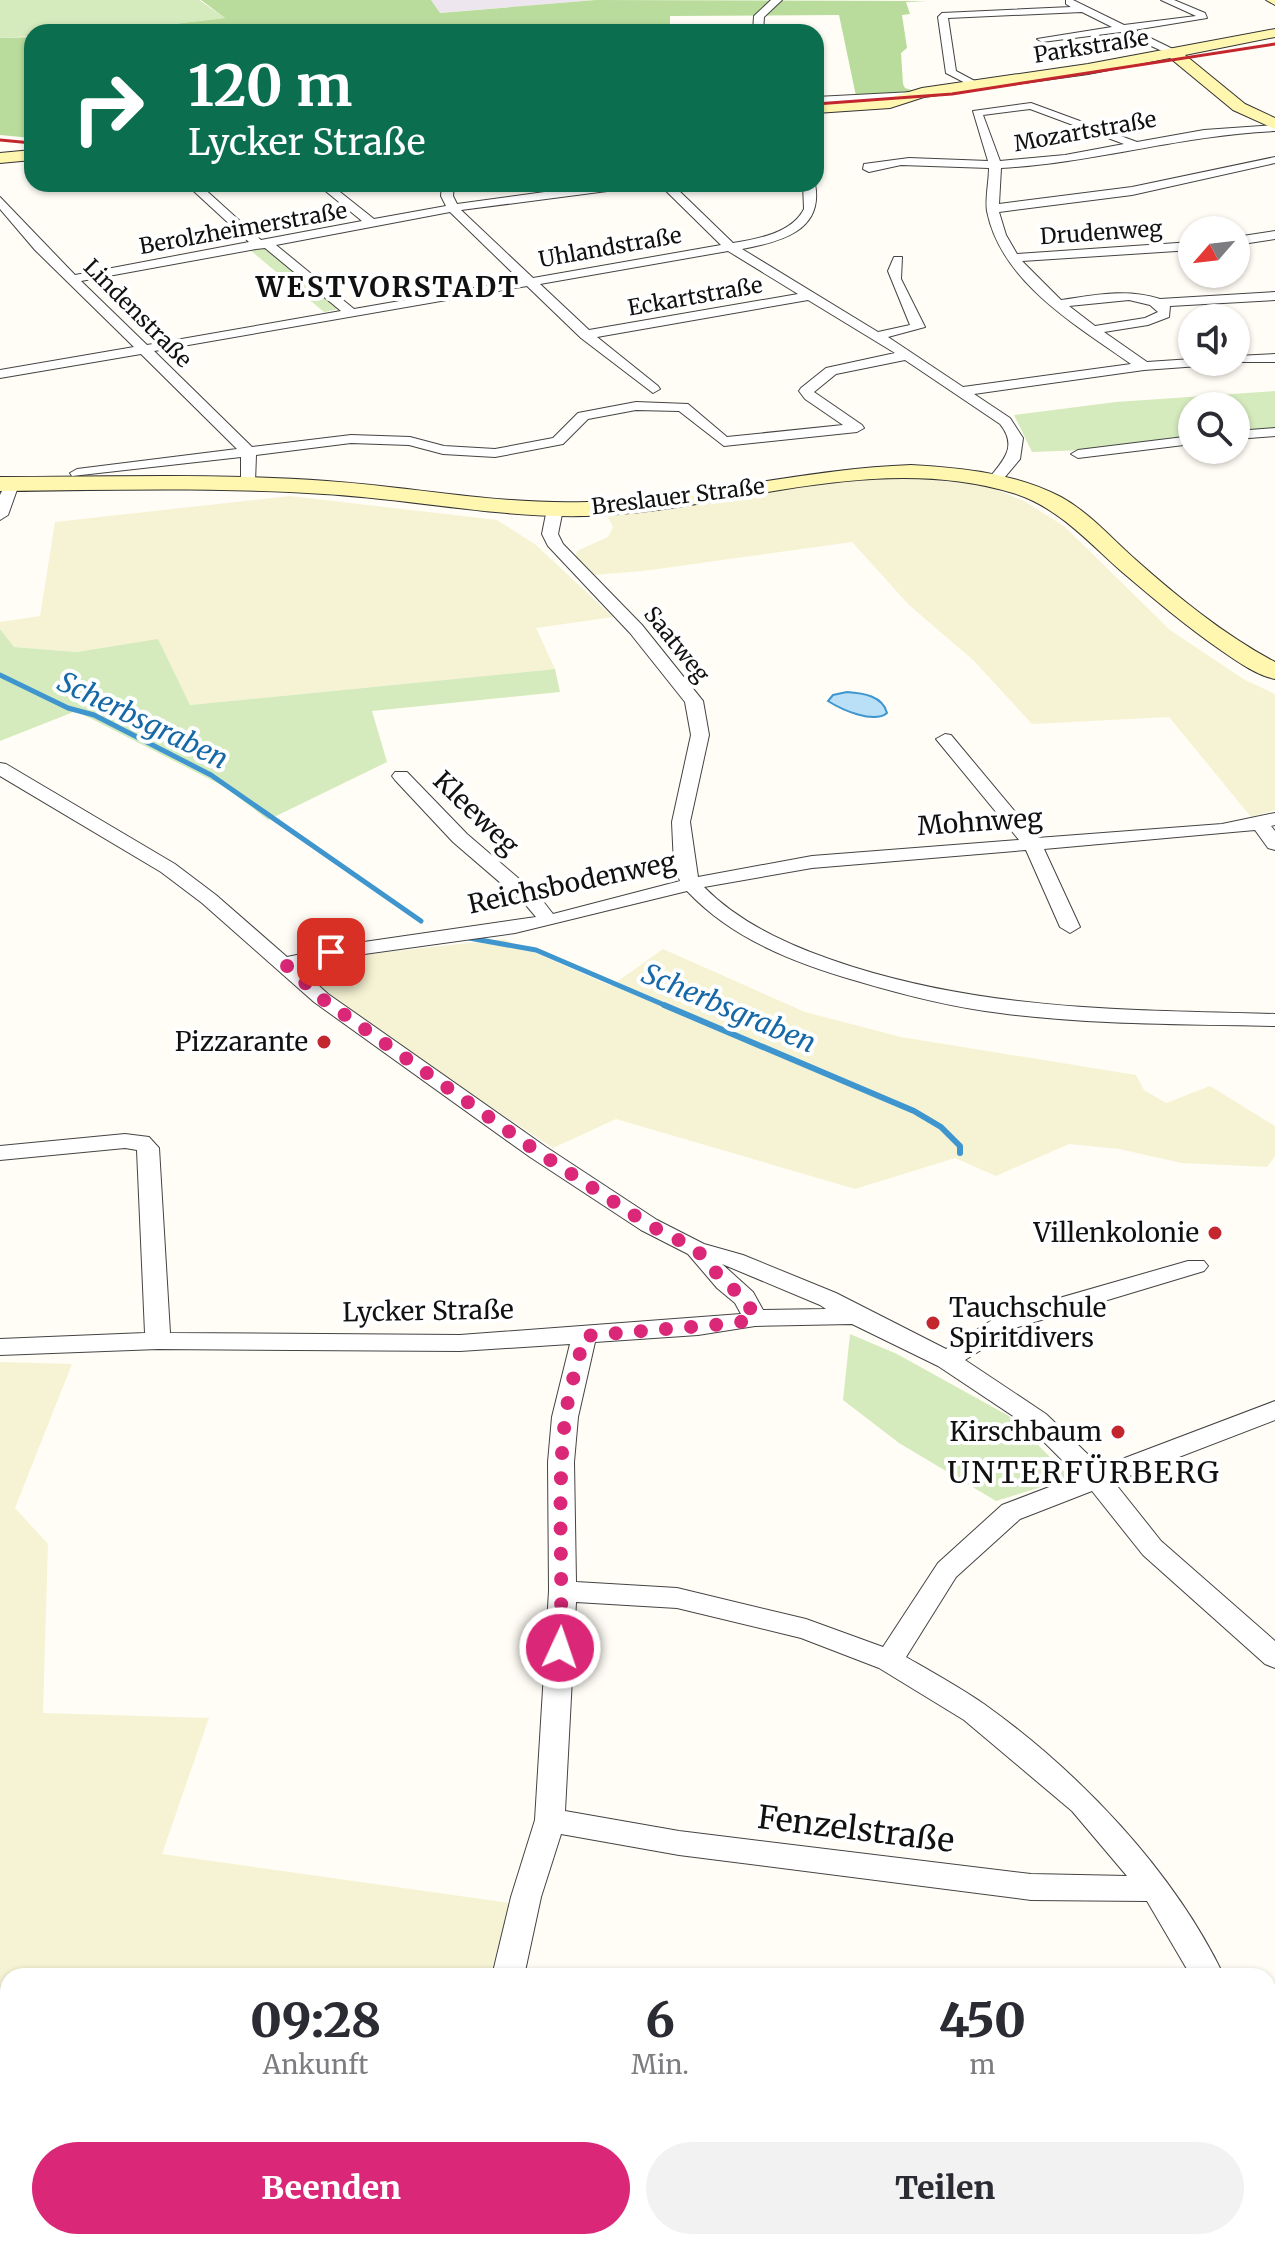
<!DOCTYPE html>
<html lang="de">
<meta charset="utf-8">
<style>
body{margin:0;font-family:Merriweather,serif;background:#f2f2f3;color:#2b2b33;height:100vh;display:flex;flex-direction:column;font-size:30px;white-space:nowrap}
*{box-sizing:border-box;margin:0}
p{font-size:26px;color:#7c7c81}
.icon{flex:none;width:44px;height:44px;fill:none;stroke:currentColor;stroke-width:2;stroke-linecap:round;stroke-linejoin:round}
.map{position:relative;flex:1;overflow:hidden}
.side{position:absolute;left:0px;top:1968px;width:1276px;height:282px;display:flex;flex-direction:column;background:#fff;border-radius:24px 24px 0 0;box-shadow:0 2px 6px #0004}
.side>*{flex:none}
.hud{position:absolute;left:24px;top:24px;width:800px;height:168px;border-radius:24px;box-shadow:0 2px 6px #0004;background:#0b6e4f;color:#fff;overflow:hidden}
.needle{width:52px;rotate:242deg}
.fabs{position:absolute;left:1178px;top:216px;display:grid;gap:16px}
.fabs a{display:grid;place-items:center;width:72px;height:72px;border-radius:50%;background:#fff;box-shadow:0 2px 6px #0004;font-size:40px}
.pin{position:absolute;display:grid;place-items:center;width:68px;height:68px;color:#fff;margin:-34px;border-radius:16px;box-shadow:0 4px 12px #0006}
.me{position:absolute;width:88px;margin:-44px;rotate:3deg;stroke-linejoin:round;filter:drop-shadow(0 0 6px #0008)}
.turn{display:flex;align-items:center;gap:28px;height:168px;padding:0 32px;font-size:36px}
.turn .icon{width:104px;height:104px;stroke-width:2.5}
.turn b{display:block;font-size:56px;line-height:68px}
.eta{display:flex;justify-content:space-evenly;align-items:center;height:136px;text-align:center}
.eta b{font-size:48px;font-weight:800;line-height:56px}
.cta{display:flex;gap:16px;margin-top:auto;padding:16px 32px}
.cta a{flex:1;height:92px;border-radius:48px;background:#db2777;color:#fff;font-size:32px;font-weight:800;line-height:92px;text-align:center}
.cta a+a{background:#f2f2f3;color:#2b2b33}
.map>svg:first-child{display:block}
</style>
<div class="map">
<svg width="1275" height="2249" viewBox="0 0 1275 2249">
<rect width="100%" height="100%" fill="#fffdf5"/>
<polygon fill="#eee6ef" points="431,0 596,0 439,13"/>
<g fill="#f6f3d4">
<polygon points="900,474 981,483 1024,501 1064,526 1170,630 1245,680 1275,694 1275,810 1251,817 1169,717 1032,724 973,660 909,605 852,542 643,571 593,575 575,557 577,551 608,537 613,527 606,513 813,480"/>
<polygon points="290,496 497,520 536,545 613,617 536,628 555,669 190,705 157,640 77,652 14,647 0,629 0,622 40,616 55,522"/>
<polygon points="504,939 611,986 663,949 805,1012 901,1037 1136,1075 1144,1090 1166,1103 1210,1086 1275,1126 1275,1156 1267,1167 1182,1163 1119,1149 1069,1144 996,1176 955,1158 855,1189 616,1119 553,1148 351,1014 319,986 312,974 319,964 334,958"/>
<polygon points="0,1362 72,1364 15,1508 48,1544 43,1713 209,1718 162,1854 510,1903 490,1976 8,1976 8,2242 702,2242 725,2249 0,2249"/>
</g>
<g fill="#d5ebbd">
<polygon points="0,0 199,0 225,18 103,32 32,32 32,36 0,38"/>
<polygon points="265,247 339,309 324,312 250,250"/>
<polygon points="1275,391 1275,428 1236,431 1236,406 1192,406 1192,435 1085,450 1032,452 1014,415 1116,402"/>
<polygon points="0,629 14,647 77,652 158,639 190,705 555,669 560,692 372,711 387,762 268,820 225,787 76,711 0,741"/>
<polygon points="850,1334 897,1354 1009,1416 1071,1478 996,1501 899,1443 843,1400"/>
</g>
<g fill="#b9dc9c">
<polygon points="201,0 431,0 440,13 596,0 927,1 906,2 910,14 902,15 907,48 901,53 903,84 905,88 917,92 856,96 839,15 670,16 670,32 106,32 225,18"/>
<polygon points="32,37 32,138 0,135 0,38"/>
</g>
<path fill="#b9e0f7" stroke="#3f96cf" stroke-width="2" d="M847 692C863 693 883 696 887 713 874 724 842 710 828 701L833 695Z"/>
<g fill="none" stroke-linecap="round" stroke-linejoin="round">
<g stroke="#3f96cf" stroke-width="5">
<polyline points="0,675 68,708 94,715 211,775 421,921"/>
<polyline points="469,938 536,950 669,1007"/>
</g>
<polyline stroke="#3f96cf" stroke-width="6" points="664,1005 914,1111 941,1127 960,1146 960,1153"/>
<g stroke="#444" stroke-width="2">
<g id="street">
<polygon points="771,0 782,0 764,17 763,32 753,32 754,16"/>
<polygon points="1066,0 1073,0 1124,25 1196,16 1161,0 1174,0 1205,13 1207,18 1134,30 1179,52 1180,54 1175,57 1121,32 1042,42 1037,39 1112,27 1082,12 948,18 956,71 984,86 975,88 946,73 938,17 942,13 1071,7 1066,4"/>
<polygon points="913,92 918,95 917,97 816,103 816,97"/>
<path d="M1031 103 1137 142 1204 130 1275 125V131C1182 135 1093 163 1001 168L999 204 1132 187 1275 157V163L1132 195 999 212 1006 235 1017 254 1192 242V250L1022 261 1061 300C1095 295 1126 288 1160 299L1275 292V300L1170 306 1169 317 1148 325 1104 332 1147 362 1192 359V362H1215L1213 365 1144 370 974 394 1010 418 1023 438 1020 459 999 484H989L987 481C1002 461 1019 448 1000 424L905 360 836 374 814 392 862 425 864 428 857 432 724 446 679 411 636 410 588 419 563 444 495 457 443 454 409 445 351 443 256 455 255 482 248 486 241 482V457L72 476 70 473 77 469 237 449 141 354 0 378V370L134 347 35 250 0 209V197L75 275 249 242 186 184H199L261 240 362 221 317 184H330L374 219 446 206 441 196 442 184H454L453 196 457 204 603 184H636L630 188 461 210 533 278 721 245 659 184H672L733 243C758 239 792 233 804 209L803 184H815C824 231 780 242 742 249L878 332 910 325 888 271 894 257H902L901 279 925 327 888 337 963 387 1131 364C1076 325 1001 282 987 211 985 198 989 182 989 168L901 165 869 172 863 169 864 164 909 158 988 161 973 111ZM1030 109 1124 144 1065 155 1000 161 983 115ZM450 212 520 280 354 309 276 245ZM256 249 265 248 341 311 147 345 81 281ZM728 251 798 294 589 330 540 284ZM527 286 581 338 653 393 660 389 658 386 597 337 808 300 895 353 826 368 801 388 799 391 805 399 843 425 727 437 688 404 636 402 578 413 553 438 495 449 444 446 410 437 351 435 252 447 154 351ZM1129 300 1150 305 1158 312 1145 318 1095 326 1069 306Z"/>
<polygon points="1275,231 1275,239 1236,245 1236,237"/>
<polygon points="1275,354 1275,362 1231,362 1236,362 1236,356"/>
<polygon points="1275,428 1275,436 1236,439 1236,431"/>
<polygon points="1192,436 1192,444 1078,458 1071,454 1078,450"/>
<polygon points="12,480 19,484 8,515 0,520 0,495 7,481"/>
<path d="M555 504 563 509 558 534 563 544 642 625 703 701 709 735 690 822 698 877 812 856 1019 840 936 739 945 734 951 735 1037 838 1222 824 1275 813V825L1271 826 1275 831V850L1268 848 1255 830 1044 849 1080 927 1070 933 1060 927 1026 850 812 868 704 887C743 927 800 950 853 967 995 1011 1128 1010 1275 1014V1026C1183 1024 1091 1025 1000 1013 951 1007 904 995 857 981 795 963 732 939 687 891L515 933 350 956 298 967 328 994 546 1147 657 1220 704 1244 743 1255 836 1293 946 1349 1000 1315 1188 1261H1204L1208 1266 1204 1271 1018 1327 965 1360 1046 1414 1101 1467 1275 1401V1420L1114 1482 1161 1541 1275 1641V1668L1265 1664 1143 1555 1092 1491 1020 1519 956 1577 906 1657C932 1672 959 1687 984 1704 1079 1772 1173 1870 1224 1976H1191L1147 1901 1031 1900 679 1855 561 1834 541 1897 524 1976H492L511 1897 535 1820 549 1591 548 1462 552 1417 570 1344 460 1351 158 1349 0 1355V1339L145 1333 137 1150 125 1148 0 1160V1146L125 1134 149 1137 159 1148 170 1333 460 1335 741 1314 735 1303 717 1288 688 1254 641 1230 530 1157 314 1002 202 903 161 872 0 776V763L6 764 175 864 216 895 287 957 350 944 536 917 525 904 453 842 395 780 392 776 395 772H407L467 834 539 896 553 914 680 881 674 865 672 822 691 735 685 702 630 633 548 546 542 534 547 509ZM722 1264 820 1305 826 1309 763 1310 753 1292ZM852 1324 938 1366 1028 1426 1078 1476 1002 1505 938 1563 883 1647 806 1619 677 1588 576 1582 574 1462 578 1417 595 1342 698 1335 755 1326ZM576 1602 677 1608 801 1638 879 1668 964 1720 1072 1811 1127 1876 1031 1874 679 1831 565 1811Z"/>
<polygon points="1268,2098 1275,2101 1275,2141 1268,2138"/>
<polygon points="1268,2196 1275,2197 1275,2229 1268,2228"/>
</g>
</g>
<g stroke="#333" stroke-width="2">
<g id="secondary">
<polygon points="1266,0 1275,0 1275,5"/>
<polygon points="1275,29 1275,37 1185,55 1245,104 1275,118 1275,129 1233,110 1170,58 1088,74 924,97 890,108 816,113 816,103 889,98 922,88 1088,64"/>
<polygon points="32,150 32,160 0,163 0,153"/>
<path d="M911 465C961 468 1016 473 1061 497 1090 513 1112 539 1136 560 1179 598 1224 635 1275 662V679C1256 675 1238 662 1222 651 1187 627 1154 599 1121 571 1087 541 1058 507 1013 493 872 450 728 512 586 516 498 518 411 499 324 494 216 487 108 490 0 491V477C109 477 218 473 327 481 413 487 500 505 587 502 696 499 802 469 911 465Z"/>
</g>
</g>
<use href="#street" fill="#fff" fill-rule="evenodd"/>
<use href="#secondary" fill="#fff6b0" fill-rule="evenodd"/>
<g stroke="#c4262e" stroke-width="3">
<polyline points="816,104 952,94 1275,44"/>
<polyline points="0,140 32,143"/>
</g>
</g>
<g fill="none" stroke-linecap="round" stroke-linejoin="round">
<path stroke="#db2777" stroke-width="14" stroke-dasharray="0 25.2" d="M331 952 285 964 321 998 538 1152 649 1225 696 1249 725 1283 745 1298 755 1318 737 1323 584 1336C578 1364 568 1392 565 1420 556 1495 564 1572 560 1648"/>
</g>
<g fill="#c4262e" stroke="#fff" stroke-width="3">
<circle cx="324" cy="1042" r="8"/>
<circle cx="1215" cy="1233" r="8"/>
<circle cx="933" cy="1323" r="8"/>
<circle cx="1118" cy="1432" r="8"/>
</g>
<g text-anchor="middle" stroke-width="8" stroke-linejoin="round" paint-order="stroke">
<g font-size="22" fill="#111" stroke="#fff">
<text transform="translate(1091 46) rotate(-9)" y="8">Parkstraße</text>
<text transform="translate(1085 131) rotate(-10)" y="8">Mozartstraße</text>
<text transform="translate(243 228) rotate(-10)" y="8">Berolzheimerstraße</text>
<text transform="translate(1101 232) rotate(-4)" y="8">Drudenweg</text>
<text transform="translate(610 247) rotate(-10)" y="8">Uhlandstraße</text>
<text transform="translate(695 296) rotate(-10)" y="8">Eckartstraße</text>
<text transform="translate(138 313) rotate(45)" y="8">Lindenstraße</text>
<text transform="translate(678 496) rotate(-7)" y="8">Breslauer Straße</text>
<text transform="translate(677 644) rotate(51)" y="8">Saatweg</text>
</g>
<g font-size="26" fill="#111" stroke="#fff">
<text transform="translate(476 813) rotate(44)" y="9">Kleeweg</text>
<text transform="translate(980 822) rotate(-4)" y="9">Mohnweg</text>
<text transform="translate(572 883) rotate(-12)" y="9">Reichsbodenweg</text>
<text transform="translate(428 1311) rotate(-1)" y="9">Lycker Straße</text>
</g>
<g font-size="26" fill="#111" stroke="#fff" text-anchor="end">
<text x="308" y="1051">Pizzarante</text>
<text x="1199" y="1242">Villenkolonie</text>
<text x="949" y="1317" text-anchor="start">Tauchschule<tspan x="949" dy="30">Spiritdivers</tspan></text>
<text x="1102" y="1441">Kirschbaum</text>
</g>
<g font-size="28" font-weight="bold" letter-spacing="2" fill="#111" stroke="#fff">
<text x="388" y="297">WESTVORSTADT</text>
</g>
<g font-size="28" font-style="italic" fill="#1768a6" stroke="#fff">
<text transform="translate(143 720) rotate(26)" y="10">Scherbsgraben</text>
<text transform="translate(729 1008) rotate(23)" y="10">Scherbsgraben</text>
</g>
<g font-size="30" letter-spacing="2" fill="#111" stroke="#fff">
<text x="1084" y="1483">UNTERFÜRBERG</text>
</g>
<g font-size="32" fill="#111" stroke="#fff">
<text transform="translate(856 1829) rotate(7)" y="11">Fenzelstraße</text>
</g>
</g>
</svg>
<div class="fabs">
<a><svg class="needle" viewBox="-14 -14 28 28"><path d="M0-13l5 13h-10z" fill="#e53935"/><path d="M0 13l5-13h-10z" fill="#7c7c81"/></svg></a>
<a><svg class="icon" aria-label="sound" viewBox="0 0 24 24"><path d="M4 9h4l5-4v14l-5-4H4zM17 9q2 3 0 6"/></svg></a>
<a><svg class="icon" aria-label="search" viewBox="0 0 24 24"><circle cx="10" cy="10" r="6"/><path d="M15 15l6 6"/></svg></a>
</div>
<div class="pin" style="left:331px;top:952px;background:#d93025"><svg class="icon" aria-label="arrive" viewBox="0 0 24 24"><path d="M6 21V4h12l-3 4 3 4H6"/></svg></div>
<svg class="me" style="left:560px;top:1648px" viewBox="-20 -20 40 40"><circle r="17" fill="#db2777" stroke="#fff" stroke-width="3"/><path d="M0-11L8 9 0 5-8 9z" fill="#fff"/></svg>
<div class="hud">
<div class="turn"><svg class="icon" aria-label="right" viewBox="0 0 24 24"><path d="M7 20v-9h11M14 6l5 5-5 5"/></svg><div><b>120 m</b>Lycker Straße</div></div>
</div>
<section class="side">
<div class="eta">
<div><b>09:28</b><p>Ankunft</p></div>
<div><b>6</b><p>Min.</p></div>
<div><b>450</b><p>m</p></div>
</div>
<div class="cta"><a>Beenden</a><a>Teilen</a></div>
</section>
</div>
